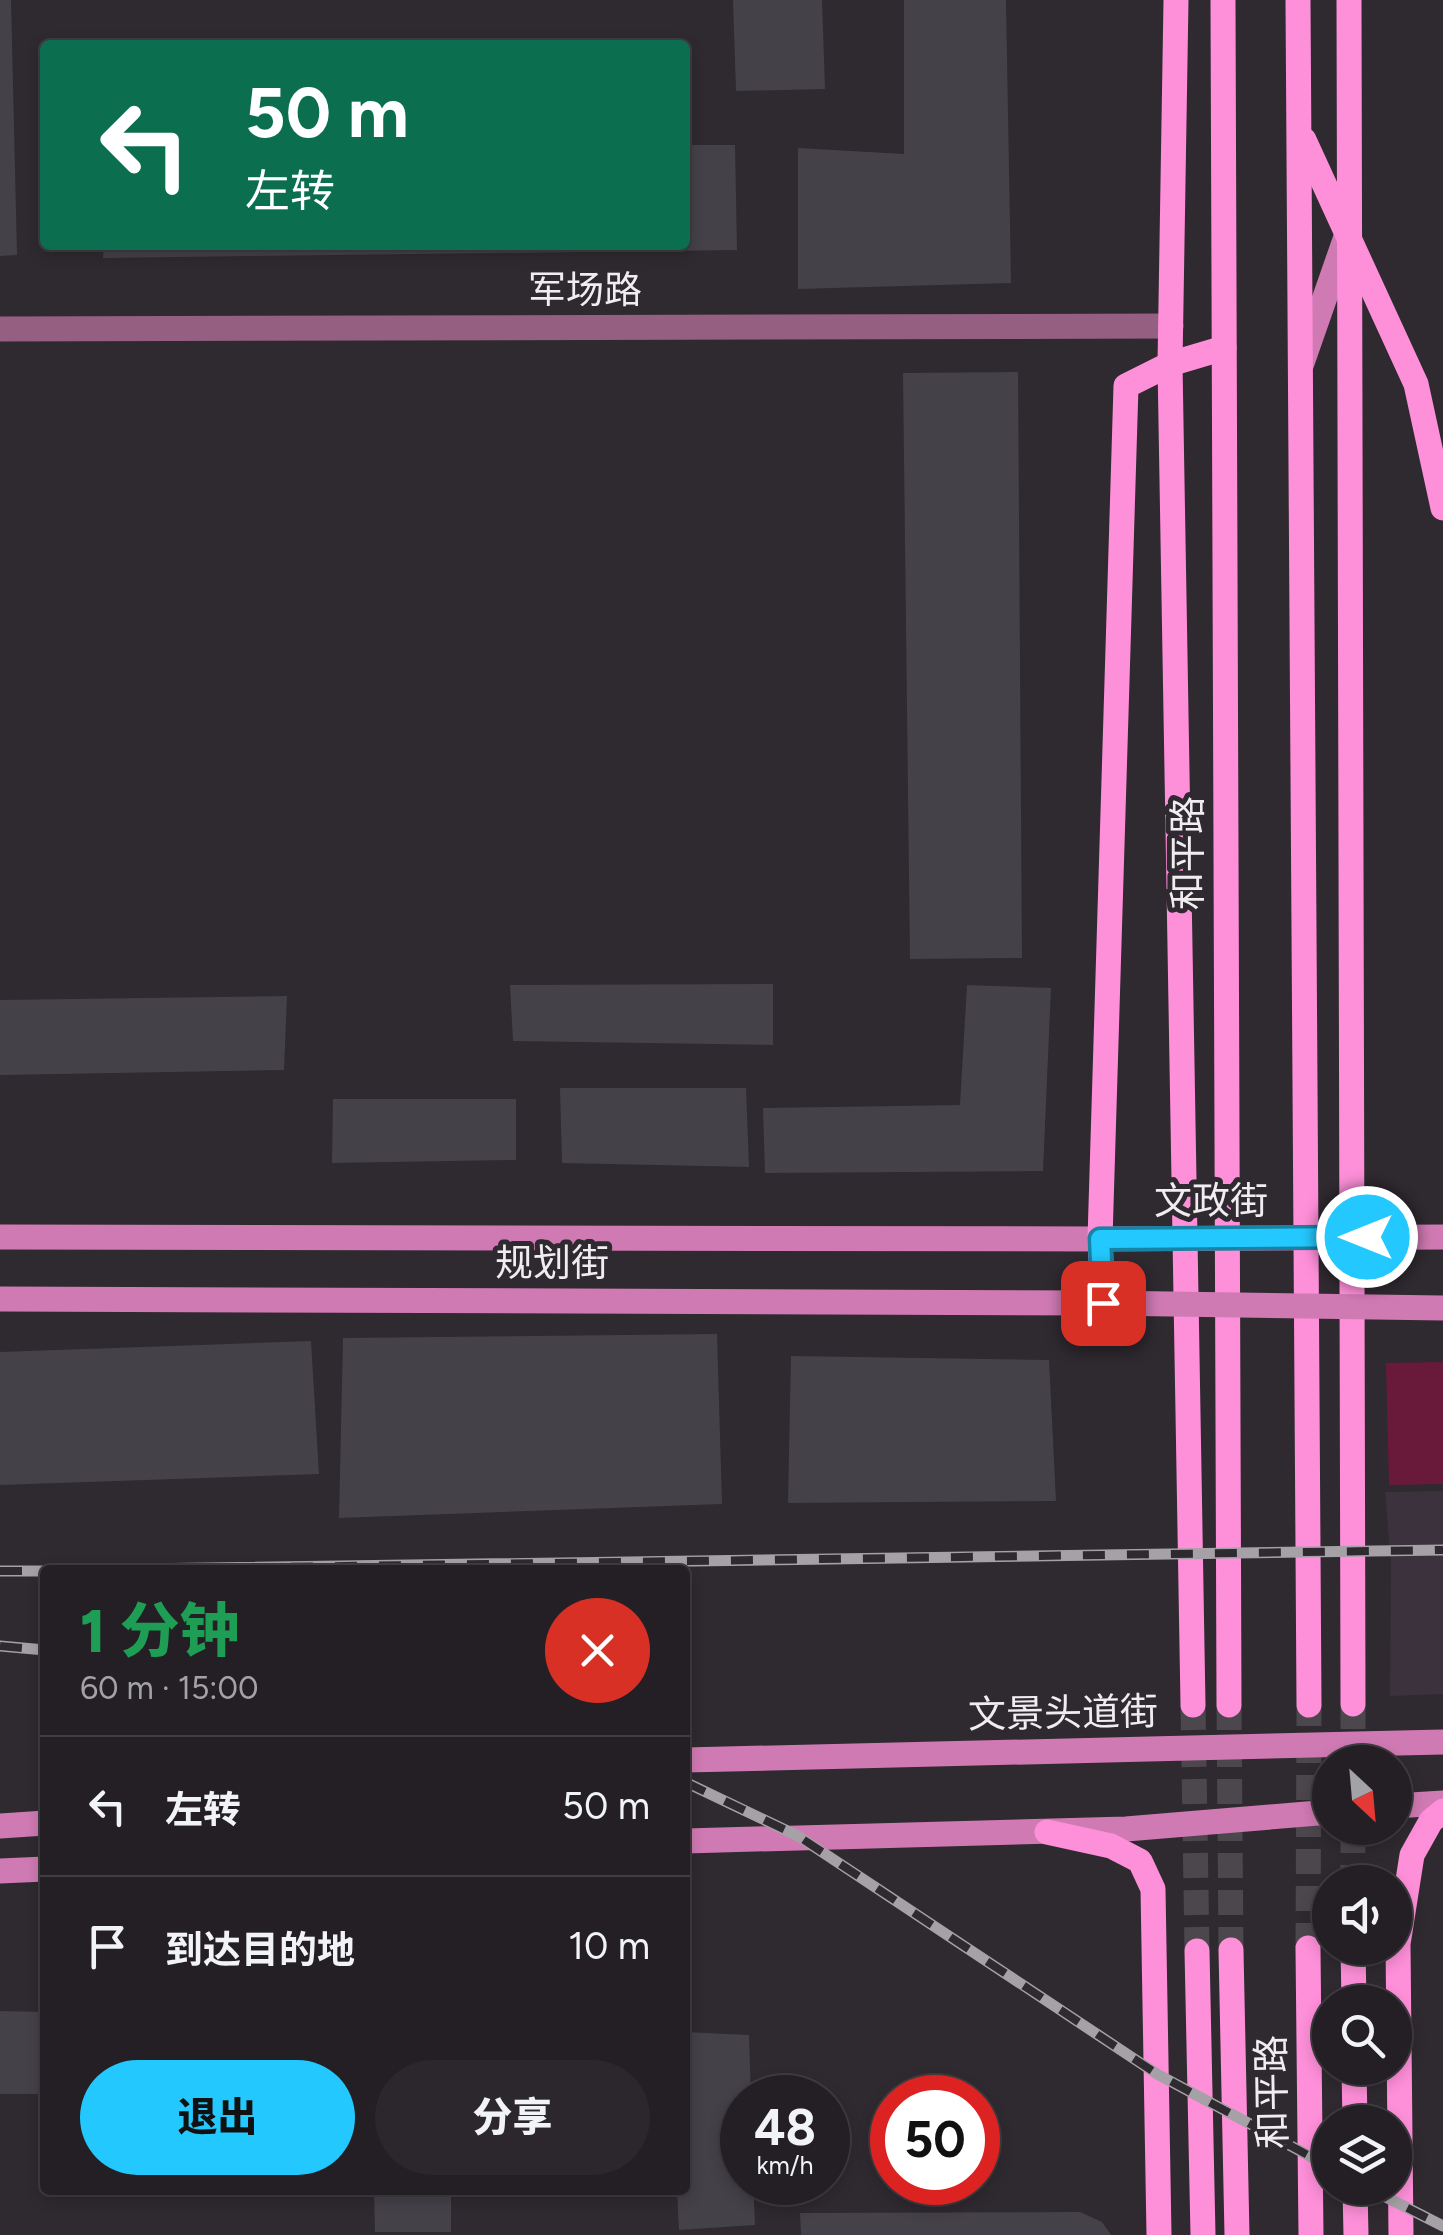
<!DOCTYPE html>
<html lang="zh">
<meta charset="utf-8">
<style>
body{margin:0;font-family:Figtree,"Noto Sans SC",sans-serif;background:#2b272c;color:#f1f3f6;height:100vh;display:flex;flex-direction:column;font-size:38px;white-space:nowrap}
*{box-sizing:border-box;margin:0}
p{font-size:32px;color:#a3a2a6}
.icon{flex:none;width:55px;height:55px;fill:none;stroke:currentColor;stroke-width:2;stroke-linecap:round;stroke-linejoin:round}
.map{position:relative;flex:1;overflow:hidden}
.panel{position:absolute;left:40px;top:1565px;width:650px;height:630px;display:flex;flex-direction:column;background:#231f24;border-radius:10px;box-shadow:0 5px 15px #0003,0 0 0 2px #403d41}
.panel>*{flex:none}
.top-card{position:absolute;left:40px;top:40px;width:650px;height:210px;border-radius:10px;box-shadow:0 5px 15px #0003,0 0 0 2px #403d41;background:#0b6e4f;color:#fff;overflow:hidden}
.needle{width:65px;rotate:154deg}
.buttons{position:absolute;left:1312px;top:1745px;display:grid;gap:20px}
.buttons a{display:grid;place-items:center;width:100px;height:100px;border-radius:50%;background:#231f24;box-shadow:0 5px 15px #0003,0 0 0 2px #403d41;font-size:50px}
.speed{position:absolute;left:720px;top:2075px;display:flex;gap:20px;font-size:50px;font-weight:700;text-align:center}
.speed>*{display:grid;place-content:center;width:130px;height:130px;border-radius:50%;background:#231f24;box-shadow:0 5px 15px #0003,0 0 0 2px #403d41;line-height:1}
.speed small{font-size:25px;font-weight:400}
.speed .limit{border:15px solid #d22;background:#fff;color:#111}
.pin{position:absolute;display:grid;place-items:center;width:85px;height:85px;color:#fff;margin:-42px;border-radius:20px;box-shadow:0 5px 15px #0006}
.me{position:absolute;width:110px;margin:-55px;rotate:270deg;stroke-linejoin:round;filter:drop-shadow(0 0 8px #0008)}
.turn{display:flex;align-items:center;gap:35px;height:210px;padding:0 40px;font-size:45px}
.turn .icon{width:130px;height:130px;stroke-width:2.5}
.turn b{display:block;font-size:70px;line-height:85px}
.round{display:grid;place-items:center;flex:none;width:105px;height:105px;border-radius:52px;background:#2b272c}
.head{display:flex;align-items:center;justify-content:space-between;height:170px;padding:0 40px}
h1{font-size:60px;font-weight:800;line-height:75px;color:#1e9e55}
.button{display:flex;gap:20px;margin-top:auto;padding:20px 40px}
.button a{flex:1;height:115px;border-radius:60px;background:#23c9fe;color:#111;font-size:40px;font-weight:800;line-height:115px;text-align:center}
.button a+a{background:#2b272c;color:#f1f3f6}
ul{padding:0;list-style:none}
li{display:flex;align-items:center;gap:30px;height:140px;padding:0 40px;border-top:2px solid #403d41}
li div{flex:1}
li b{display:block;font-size:38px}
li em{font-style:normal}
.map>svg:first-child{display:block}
</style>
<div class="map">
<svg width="1443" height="2235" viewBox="0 0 1443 2235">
<rect width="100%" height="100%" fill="#2f2930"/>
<polygon fill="#3c323d" points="1443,1491 1443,1694 1390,1696 1391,1563 1385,1492"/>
<polygon fill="#691a3a" points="1443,1362 1443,1484 1389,1485 1386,1363"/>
<g fill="#444149">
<polygon points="0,0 11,0 17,255 0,256"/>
<polygon points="733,0 822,0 825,89 736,91"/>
<polygon points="904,0 1006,0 1011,283 798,289 798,148 904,154"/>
<polygon points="685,145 735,145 737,250 103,258 104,245 685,245"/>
<polygon points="1018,372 1022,958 910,959 903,373"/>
<polygon points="773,984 773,1045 513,1041 510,985"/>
<polygon points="967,985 1051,988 1043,1171 765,1173 763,1108 960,1105"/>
<polygon points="287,996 284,1070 0,1075 0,1000"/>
<polygon points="560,1088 746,1088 749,1167 562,1163"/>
<polygon points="333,1099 516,1099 516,1160 332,1163"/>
<polygon points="717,1334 722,1504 339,1518 343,1338"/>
<polygon points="311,1341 319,1474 0,1485 0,1352"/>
<polygon points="791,1356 1049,1360 1056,1501 788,1503"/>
<polygon points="0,2011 45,2012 45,2094 0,2094"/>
<polygon points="685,2032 749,2035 751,2098 742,2098 742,2182 753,2182 755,2225 679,2230 677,2190 685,2190 685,2128 692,2128 692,2092 685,2092"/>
<polygon points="374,2190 451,2190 451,2232 375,2232"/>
<polygon points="1080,2212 1102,2222 1111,2235 801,2235 800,2213"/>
</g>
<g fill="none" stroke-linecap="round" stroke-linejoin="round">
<g stroke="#4c464d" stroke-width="25" stroke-dasharray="25 12" stroke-linecap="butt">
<polyline points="1353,1704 1353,1762"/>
<polyline points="1193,1705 1197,1951"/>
<polyline points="1353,1828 1353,1882"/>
</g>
<g stroke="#4c464d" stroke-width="25" stroke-dasharray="25 12" stroke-linecap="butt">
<polyline points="1229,1705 1231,1950"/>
<polyline points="1308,1948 1309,1705"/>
</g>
<polyline stroke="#955f82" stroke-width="25" points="0,329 1171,326"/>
<g stroke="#d07ab3" stroke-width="25">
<polyline points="1302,363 1347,234"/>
<polyline points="0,1237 1100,1239"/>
<polyline points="0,1299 1103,1303"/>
<polyline points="685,1760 1443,1742"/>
<polyline points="1395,1806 1443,1803"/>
<polyline points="0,1826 45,1823"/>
<polyline points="685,1841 1126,1829 1330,1812"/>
<polyline points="0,1871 45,1869"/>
</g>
<g stroke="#fe8fd9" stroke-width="25">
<polyline points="1176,0 1170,364 1193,1705"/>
<polyline points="1223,0 1229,1705"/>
<polyline points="1298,0 1309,1705"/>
<polyline points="1349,0 1353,1704"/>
<polyline points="1304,140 1416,384 1443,508"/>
<polyline points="1103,1303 1100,1239 1126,386 1170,364 1224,348"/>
<polyline points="1047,1832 1111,1846 1140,1861 1153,1889 1159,2235"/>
<polyline points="1308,1948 1311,2235"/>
<polyline points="1353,1948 1354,2002"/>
<polyline points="1231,1950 1237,2235"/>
<polyline points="1197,1951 1203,2235"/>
<polyline points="1354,2068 1355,2122"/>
<polyline points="1355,2188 1356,2235"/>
<polyline points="1401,2235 1398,1944 1412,1855 1431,1821 1443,1811"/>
</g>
<g stroke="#a6a1a6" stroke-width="11">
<g id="rail">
<polyline points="71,1570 1443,1550"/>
<polyline points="0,1571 45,1571"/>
<polyline points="0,1646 45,1650"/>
<polyline points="685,1782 798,1836 1157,2074 1330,2167"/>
<polyline points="1368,2188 1443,2226"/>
</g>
</g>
<use href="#rail" stroke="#2f2930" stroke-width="8" stroke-dasharray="22" stroke-linecap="butt"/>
<g stroke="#d07ab3" stroke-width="25">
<polyline points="1100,1239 1443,1237"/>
<polyline points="1103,1303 1443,1308"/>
</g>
</g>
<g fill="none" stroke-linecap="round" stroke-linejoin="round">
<g stroke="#1783a5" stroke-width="25">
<polyline id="route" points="1103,1303 1100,1239 1367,1237"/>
</g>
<use href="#route" stroke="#23c9fe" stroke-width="18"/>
</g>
<g text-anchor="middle" stroke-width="10" stroke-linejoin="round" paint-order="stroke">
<g font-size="38" fill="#f0ecf0" stroke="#2f2930">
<text x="585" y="303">军场路</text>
<text transform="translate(1188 853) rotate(-90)" y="13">和平路</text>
<text x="1211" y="1214">文政街</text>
<text x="552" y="1276">规划街</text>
<text transform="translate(1063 1713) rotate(-1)" y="13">文景头道街</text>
<text transform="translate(1272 2092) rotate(-91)" y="13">和平路</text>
</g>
</g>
</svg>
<div class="buttons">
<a><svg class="needle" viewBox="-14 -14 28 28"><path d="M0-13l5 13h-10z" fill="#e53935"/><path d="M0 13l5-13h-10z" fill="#a3a2a6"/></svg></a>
<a><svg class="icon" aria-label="sound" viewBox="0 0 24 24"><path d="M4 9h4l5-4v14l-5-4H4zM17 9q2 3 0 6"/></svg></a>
<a><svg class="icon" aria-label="search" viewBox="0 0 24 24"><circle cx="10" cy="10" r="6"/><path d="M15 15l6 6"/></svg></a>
<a><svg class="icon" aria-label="layers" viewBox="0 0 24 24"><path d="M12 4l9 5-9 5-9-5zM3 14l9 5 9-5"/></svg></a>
</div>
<div class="speed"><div>48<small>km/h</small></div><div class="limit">50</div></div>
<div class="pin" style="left:1103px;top:1303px;background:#d93025"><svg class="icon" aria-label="arrive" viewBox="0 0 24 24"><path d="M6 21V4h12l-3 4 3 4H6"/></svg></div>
<svg class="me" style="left:1367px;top:1237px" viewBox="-20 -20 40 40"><circle r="17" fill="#23c9fe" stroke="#fff" stroke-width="3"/><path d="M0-11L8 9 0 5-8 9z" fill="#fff"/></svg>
<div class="top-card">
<div class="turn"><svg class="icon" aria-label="left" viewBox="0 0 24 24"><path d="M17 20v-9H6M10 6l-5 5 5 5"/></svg><div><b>50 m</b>左转</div></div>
</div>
<section class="panel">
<div class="head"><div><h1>1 分钟</h1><p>60 m · 15:00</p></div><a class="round" style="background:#d93025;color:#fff"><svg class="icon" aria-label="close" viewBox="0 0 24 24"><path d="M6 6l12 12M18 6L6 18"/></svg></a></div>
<ul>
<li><svg class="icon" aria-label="left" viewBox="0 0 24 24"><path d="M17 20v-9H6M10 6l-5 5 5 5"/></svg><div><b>左转</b></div><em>50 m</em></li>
<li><svg class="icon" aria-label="arrive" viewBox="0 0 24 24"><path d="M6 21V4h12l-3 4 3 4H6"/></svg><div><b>到达目的地</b></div><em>10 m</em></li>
</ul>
<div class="button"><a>退出</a><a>分享</a></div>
</section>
</div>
